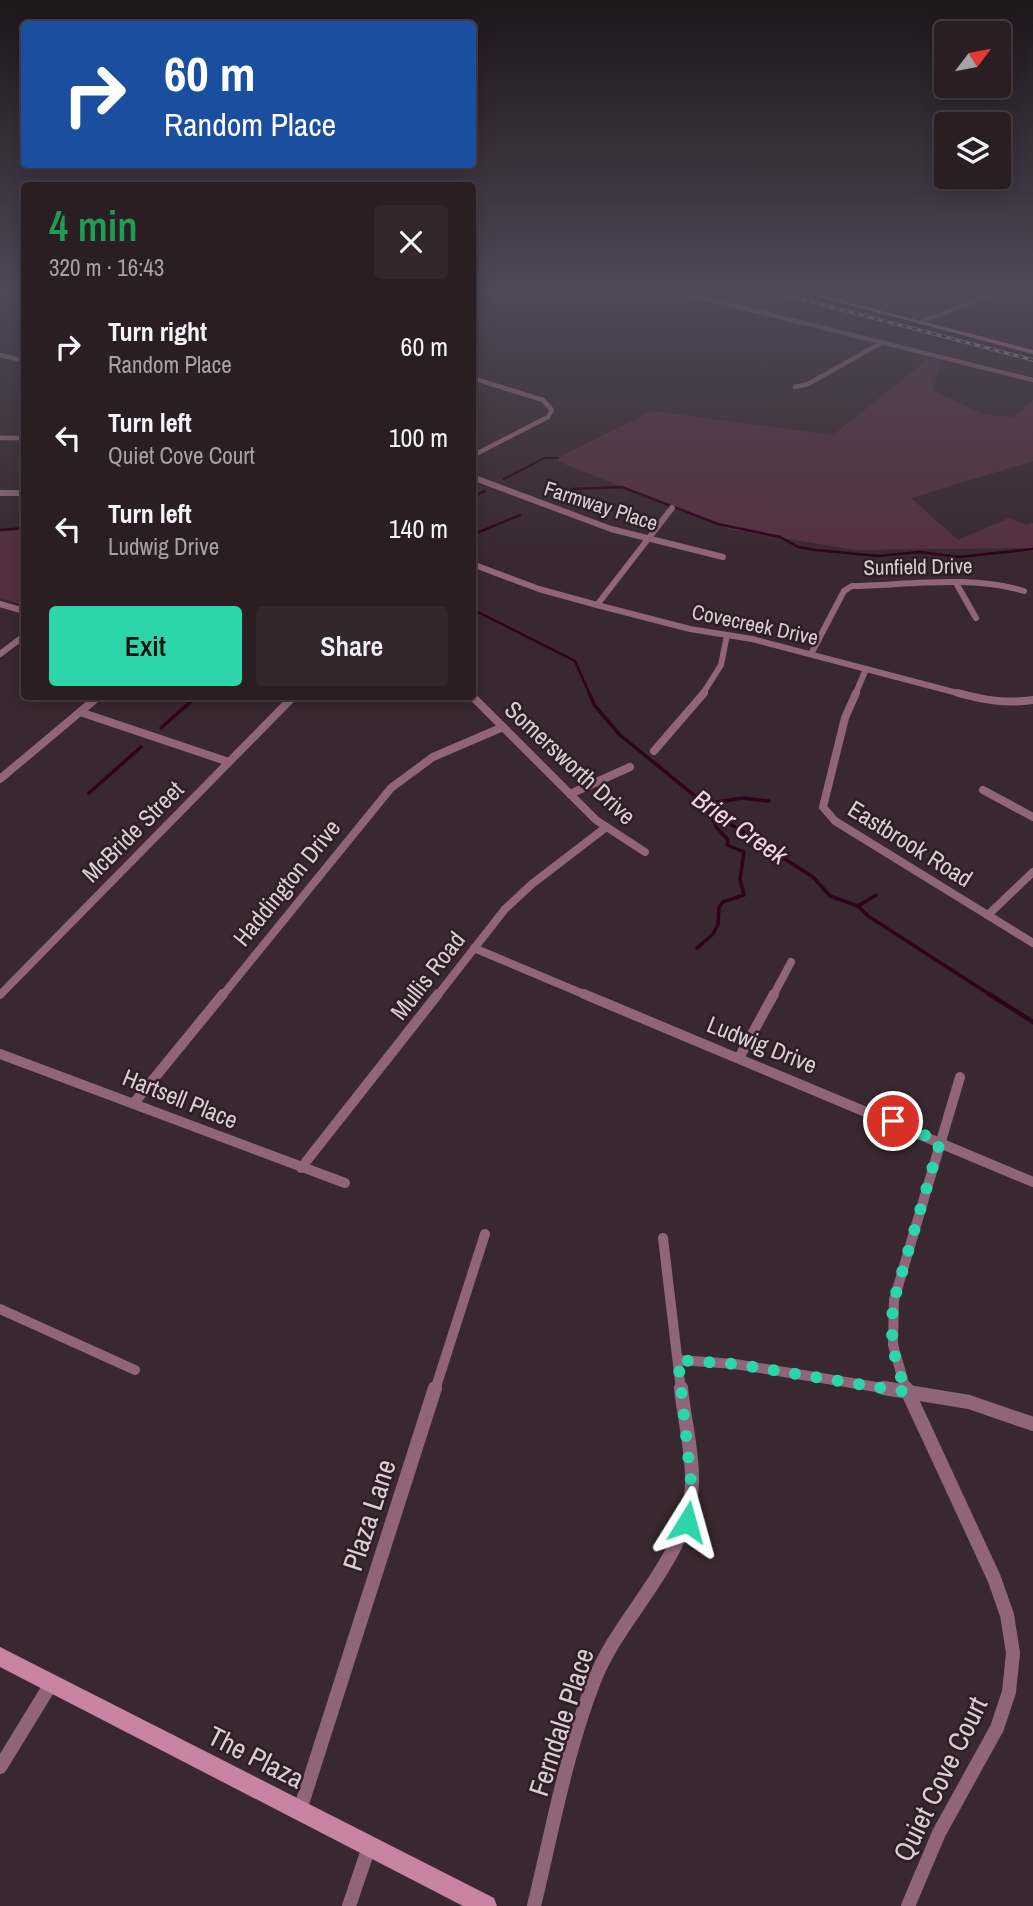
<!DOCTYPE html>
<meta charset="utf-8">
<style>
body{margin:0;font-family:"Archivo Narrow",sans-serif;background:#33272b;color:#f1f3f6;height:100vh;display:flex;flex-direction:column;font-size:26px;white-space:nowrap}
*{box-sizing:border-box;margin:0}
p{font-size:23px;color:#a6a2a6}
.icon{flex:none;width:38px;height:38px;fill:none;stroke:currentColor;stroke-width:2;stroke-linecap:round;stroke-linejoin:round}
.map{position:relative;flex:1;overflow:hidden}
.details{position:absolute;left:21px;top:182px;width:455px;height:518px;display:flex;flex-direction:column;background:#2b1e23;border-radius:7px;box-shadow:0 4px 18px #0003,0 0 0 2px #473c41}
.details>*{flex:none}
.hud{position:absolute;left:21px;top:21px;width:455px;height:147px;border-radius:7px;box-shadow:0 4px 18px #0003,0 0 0 2px #473c41;background:#1a4fa0;color:#fff;overflow:hidden}
.needle{width:46px;rotate:58deg}
.fabs{position:absolute;left:934px;top:21px;display:grid;gap:14px}
.fabs a{display:grid;place-items:center;width:77px;height:77px;border-radius:7px;background:#2b1e23;box-shadow:0 4px 18px #0003,0 0 0 2px #473c41;font-size:35px}
.pin{position:absolute;display:grid;place-items:center;width:60px;height:60px;color:#fff;margin:-30px;border:4px solid #fff;border-radius:50%;box-shadow:0 2px 7px #0007}
.me{position:absolute;width:77px;margin:-38px;rotate:8deg;stroke-linejoin:round;filter:drop-shadow(0 0 5px #0008)}
.turn{display:flex;align-items:center;gap:24px;height:147px;padding:0 28px;font-size:32px}
.turn .icon{width:91px;height:91px;stroke-width:2.5}
.turn b{display:block;font-size:49px;line-height:60px}
.round{display:grid;place-items:center;flex:none;width:74px;height:74px;border-radius:7px;background:#33272b}
.headline{display:flex;align-items:center;justify-content:space-between;height:119px;padding:0 28px}
h1{font-size:42px;font-weight:600;line-height:52px;color:#1e9e55}
.cta{display:flex;gap:14px;margin-top:auto;padding:14px 28px}
.cta a{flex:1;height:80px;border-radius:7px;background:#2dd5ab;color:#111;font-size:28px;font-weight:600;line-height:80px;text-align:center}
.cta a+a{background:#33272b;color:#f1f3f6}
ul{padding:0;list-style:none}
li{display:flex;align-items:center;gap:21px;height:91px;padding:0 28px}
li div{flex:1}
li b{display:block;font-size:26px}
li em{font-style:normal}
.map>svg:first-child{display:block}
</style>
<div class="map">
<svg width="1033" height="1906" viewBox="0 0 1033 1906">
<rect width="100%" height="100%" fill="#39282f"/>
<g fill="#543041">
<polygon points="806,290 991,290 918,319"/>
<polygon points="929,358 944,362 939,367 933,390 985,415 1013,417 1033,400 1033,461 911,498 958,540 1009,518 1027,525 1033,523 1033,552 1027,548 854,550 729,529 554,460 652,411 833,435"/>
<polygon points="24,530 24,605 0,598 0,531"/>
</g>
<g fill="none" stroke-linecap="round" stroke-linejoin="round">
<polyline stroke="#2f031c" stroke-width="2" points="530,466 544,458 558,458"/>
<g stroke="#2f031c" stroke-width="2.5">
<polyline points="504,479 533,464"/>
<polyline points="572,489 622,487 718,524 780,537 798,547 816,550 878,556 920,552 959,557 1033,549"/>
<polyline points="472,497 485,491"/>
<polyline points="0,530 24,528"/>
<polyline points="472,535 520,515"/>
<polyline points="472,609 575,661 590,695"/>
</g>
<g stroke="#2f031c" stroke-width="3.5">
<polyline points="589,693 595,706 620,735 727,822 813,877 830,896 858,906 868,916 992,996"/>
<polyline points="161,728 197,696"/>
<polyline points="89,793 141,747"/>
<polyline points="699,800 711,803 742,798 769,801"/>
<polyline points="858,906 876,895"/>
<polyline points="697,948 713,934 718,924 719,907 723,902 744,895 740,879 744,852 727,845 728,840 717,828 709,811"/>
</g>
<polyline stroke="#2f031c" stroke-width="4.5" points="989,994 1033,1022"/>
<g stroke="#916578" stroke-width="4.5">
<polyline points="671,290 1033,380"/>
<polyline points="920,322 1003,290"/>
<polyline points="0,355 24,361"/>
<polyline points="472,378 543,400 552,410 548,417 472,456"/>
<polyline points="795,387 808,384 881,343"/>
<polyline points="0,438 24,438"/>
</g>
<g stroke="#916578" stroke-width="6">
<polyline points="472,477 611,529 723,557"/>
<polyline points="0,493 24,493"/>
<polyline points="472,564 539,589 597,605 690,629 752,639 965,695"/>
<polyline points="956,583 976,618"/>
<polyline points="0,604 24,611"/>
<polyline points="597,605 672,508"/>
<polyline points="0,654 24,636"/>
<path d="M811 654 844 591 852 586C906 585 973 575 1024 591"/>
<polyline points="702,695 721,665 727,635"/>
<polyline points="855,695 866,669"/>
</g>
<g stroke="#916578" stroke-width="8">
<polyline points="856,693 845,718 823,807 835,821 1033,943"/>
<path d="M958 693C984 700 1006 704 1033 700"/>
<polyline points="472,696 596,820 645,852"/>
<polyline points="80,712 229,762"/>
<polyline points="654,751 704,693"/>
<polyline points="0,779 99,696"/>
<polyline points="983,790 1033,817"/>
<polyline points="570,794 630,767"/>
<polyline points="988,915 1033,872"/>
<polyline points="474,948 588,996"/>
<polyline points="0,995 294,696"/>
<polyline points="222,996 391,788 433,757 503,727"/>
<polyline points="437,996 505,909 532,884 605,828"/>
<polyline points="773,996 791,962"/>
</g>
<g stroke="#916578" stroke-width="10">
<polyline points="584,994 1033,1182"/>
<polyline points="0,1054 345,1183"/>
<polyline points="739,1058 774,994"/>
<polyline points="134,1103 223,994"/>
<polyline points="301,1168 438,994"/>
<polyline points="663,1238 681,1390"/>
<polyline points="0,1309 135,1370"/>
<polyline points="678,1360 735,1364 895,1390"/>
<polyline points="435,1390 485,1234"/>
<polyline points="906,1390 893,1345 894,1300 960,1077"/>
</g>
<g stroke="#916578" stroke-width="14">
<polyline points="884,1388 969,1402 1033,1424"/>
<polyline points="906,1388 994,1578 1007,1615 1013,1653 1009,1692 997,1728 939,1833 908,1906"/>
<polyline points="0,1767 51,1684"/>
<polyline points="300,1810 435,1388"/>
<polyline points="349,1906 369,1847"/>
<path d="M534 1906C552 1831 566 1753 594 1681 621 1612 689 1560 692 1483 693 1452 684 1419 681 1388"/>
</g>
<g fill="#c883a2" fill-rule="evenodd">
<polygon points="793,290 801,290 1033,350 1033,354"/>
<polygon points="0,1647 494,1898 497,1906 463,1906 0,1667"/>
</g>
<g stroke="#bbafb4" stroke-width="3.5">
<polyline id="rail" points="767,290 1033,360"/>
</g>
<use href="#rail" stroke="#2f1e26" stroke-width="2" stroke-dasharray="5" stroke-linecap="butt"/>
</g>
<linearGradient id="sky" x2="0" y2="1"><stop stop-color="#1f161a"/><stop offset="0.52" stop-color="#4e4858"/><stop offset="1" stop-color="#4e4858" stop-opacity="0"/></linearGradient>
<rect width="1033" height="557" fill="url(#sky)"/>
<g fill="none" stroke-linecap="round" stroke-linejoin="round">
<path stroke="#2dd5ab" stroke-width="12" stroke-dasharray="0 21.6" d="M687 1522 691 1482 678 1360 735 1364 907 1392C893 1361 889 1334 894 1300L940 1142 893 1121"/>
</g>
<g text-anchor="middle" stroke-width="5" stroke-linejoin="round" paint-order="stroke">
<g font-size="21" fill="#d9ced2" stroke="#2f1e26">
<text transform="translate(601 506) rotate(18)" y="7">Farmway Place</text>
<text transform="translate(918 567) rotate(-1)" y="7">Sunfield Drive</text>
<text transform="translate(755 625) rotate(12)" y="7">Covecreek Drive</text>
</g>
<g font-size="24" fill="#d9ced2" stroke="#2f1e26">
<text transform="translate(570 763) rotate(43)" y="8">Somersworth Drive</text>
<text transform="translate(133 832) rotate(-45)" y="8">McBride Street</text>
<text transform="translate(910 844) rotate(32)" y="8">Eastbrook Road</text>
<text transform="translate(287 883) rotate(-51)" y="8">Haddington Drive</text>
<text transform="translate(428 976) rotate(-52)" y="8">Mullis Road</text>
<text transform="translate(762 1045) rotate(22)" y="8">Ludwig Drive</text>
<text transform="translate(180 1099) rotate(22)" y="8">Hartsell Place</text>
</g>
<g font-size="26" font-style="italic" fill="#f7d4e3" stroke="#2f1e26">
<text transform="translate(740 827) rotate(35)" y="9">Brier Creek</text>
</g>
<g font-size="28" fill="#d9ced2" stroke="#2f1e26">
<text transform="translate(369 1515) rotate(-72)" y="10">Plaza Lane</text>
<text transform="translate(561 1722) rotate(-72)" y="10">Ferndale Place</text>
<text transform="translate(256 1757) rotate(27)" y="10">The Plaza</text>
<text transform="translate(940 1779) rotate(-64)" y="10">Quiet Cove Court</text>
</g>
</g>
</svg>
<div class="fabs">
<a><svg class="needle" viewBox="-14 -14 28 28"><path d="M0-13l5 13h-10z" fill="#e53935"/><path d="M0 13l5-13h-10z" fill="#a6a2a6"/></svg></a>
<a><svg class="icon" aria-label="layers" viewBox="0 0 24 24"><path d="M12 4l9 5-9 5-9-5zM3 14l9 5 9-5"/></svg></a>
</div>
<div class="pin" style="left:893px;top:1121px;background:#d93025"><svg class="icon" aria-label="arrive" viewBox="0 0 24 24"><path d="M6 21V4h12l-3 4 3 4H6"/></svg></div>
<svg class="me" style="left:687px;top:1522px" viewBox="-20 -20 40 40"><path d="M0-17L14 15 0 8-14 15z" fill="#2dd5ab" stroke="#fff" stroke-width="4"/></svg>
<div class="hud">
<div class="turn"><svg class="icon" aria-label="right" viewBox="0 0 24 24"><path d="M7 20v-9h11M14 6l5 5-5 5"/></svg><div><b>60 m</b>Random Place</div></div>
</div>
<section class="details">
<div class="headline"><div><h1>4 min</h1><p>320 m · 16:43</p></div><a class="round"><svg class="icon" aria-label="close" viewBox="0 0 24 24"><path d="M6 6l12 12M18 6L6 18"/></svg></a></div>
<ul>
<li><svg class="icon" aria-label="right" viewBox="0 0 24 24"><path d="M7 20v-9h11M14 6l5 5-5 5"/></svg><div><b>Turn right</b><p>Random Place</p></div><em>60 m</em></li>
<li><svg class="icon" aria-label="left" viewBox="0 0 24 24"><path d="M17 20v-9H6M10 6l-5 5 5 5"/></svg><div><b>Turn left</b><p>Quiet Cove Court</p></div><em>100 m</em></li>
<li><svg class="icon" aria-label="left" viewBox="0 0 24 24"><path d="M17 20v-9H6M10 6l-5 5 5 5"/></svg><div><b>Turn left</b><p>Ludwig Drive</p></div><em>140 m</em></li>
</ul>
<div class="cta"><a>Exit</a><a>Share</a></div>
</section>
</div>
